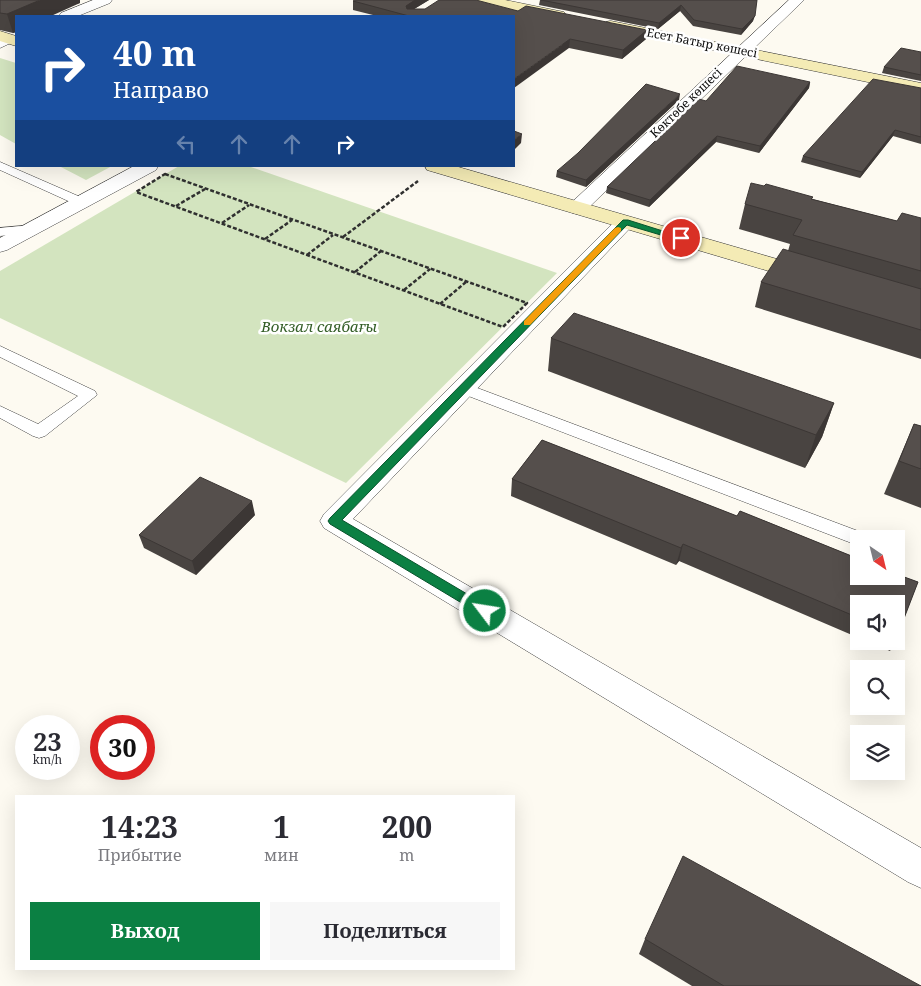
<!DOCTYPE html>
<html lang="ru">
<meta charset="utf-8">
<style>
body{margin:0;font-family:"Noto Serif",serif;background:#f7f7f7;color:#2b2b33;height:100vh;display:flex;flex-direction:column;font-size:19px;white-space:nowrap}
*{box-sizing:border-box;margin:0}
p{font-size:16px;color:#7c7c81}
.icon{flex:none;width:28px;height:28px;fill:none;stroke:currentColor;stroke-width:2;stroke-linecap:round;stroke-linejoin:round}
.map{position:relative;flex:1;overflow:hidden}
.drawer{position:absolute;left:15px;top:795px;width:500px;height:175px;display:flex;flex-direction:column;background:#fff;border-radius:0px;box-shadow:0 5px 20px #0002}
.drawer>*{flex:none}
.hud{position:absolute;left:15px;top:15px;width:500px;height:152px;border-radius:0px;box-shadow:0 5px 20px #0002;background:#1a4fa0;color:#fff;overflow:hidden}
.needle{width:32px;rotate:145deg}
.fabs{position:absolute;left:850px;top:530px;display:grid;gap:10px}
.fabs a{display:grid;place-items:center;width:55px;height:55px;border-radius:0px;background:#fff;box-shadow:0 5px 20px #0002;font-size:25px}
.speed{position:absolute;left:15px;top:715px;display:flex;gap:10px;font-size:25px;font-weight:700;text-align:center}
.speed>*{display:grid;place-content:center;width:65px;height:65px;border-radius:50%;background:#fff;box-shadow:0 5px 20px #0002;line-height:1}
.speed small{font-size:12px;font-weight:400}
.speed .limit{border:8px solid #d22;background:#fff;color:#111}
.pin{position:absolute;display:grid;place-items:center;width:42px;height:42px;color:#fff;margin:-21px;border:2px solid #fff;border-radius:50%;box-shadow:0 1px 5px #0007}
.me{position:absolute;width:55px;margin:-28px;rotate:301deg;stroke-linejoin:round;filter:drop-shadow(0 0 4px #0008)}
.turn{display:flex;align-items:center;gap:18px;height:105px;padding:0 15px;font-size:22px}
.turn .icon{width:65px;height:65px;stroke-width:2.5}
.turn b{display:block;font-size:35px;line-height:42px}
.lanes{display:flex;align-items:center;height:48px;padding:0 15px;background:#0003;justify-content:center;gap:25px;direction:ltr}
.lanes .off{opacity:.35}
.eta{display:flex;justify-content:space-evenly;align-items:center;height:85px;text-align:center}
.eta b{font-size:30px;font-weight:700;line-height:35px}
.button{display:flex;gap:10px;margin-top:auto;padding:10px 15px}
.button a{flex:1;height:58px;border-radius:0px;background:#0b8043;color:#fff;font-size:20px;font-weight:700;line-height:58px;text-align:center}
.button a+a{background:#f7f7f7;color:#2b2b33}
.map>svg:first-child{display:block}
</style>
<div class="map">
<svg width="921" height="986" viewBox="0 0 921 986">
<rect width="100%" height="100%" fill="#fdfaf1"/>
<g fill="#d3e4bf">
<polygon points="0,58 16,63 16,144 0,135"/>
<polygon points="59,166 112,166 86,180"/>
<polygon points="179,166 248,166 557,273 346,483 0,318 0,271"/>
</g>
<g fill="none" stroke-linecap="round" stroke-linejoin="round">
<g stroke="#414141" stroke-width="1">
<g id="lane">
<polygon points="12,36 16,38 15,41 0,48 0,41"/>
<polygon points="0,162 85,199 87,202 85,205 77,205 0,170"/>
<polygon points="32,225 38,229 37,232 0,236 0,228"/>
<polygon points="0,346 95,391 97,395 45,436 39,438 33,436 0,418 0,406 38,424 78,396 0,357"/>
<polygon points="464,383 866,534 869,539 859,539 859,545 854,544 458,392 456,388 458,384"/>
</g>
</g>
<g stroke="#414141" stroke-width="1">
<g id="street">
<polygon points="93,0 112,0 110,3 78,16 59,16 61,13"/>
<polygon points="789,0 804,0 584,212 577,214 570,212 567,208 570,204"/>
<polygon points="134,166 158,166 156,170 7,250 0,252 0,238"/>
<polygon points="625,216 632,218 635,222 632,226 353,519 921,848 921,888 908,882 324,528 320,521 324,514 618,218"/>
</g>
</g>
<g stroke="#303030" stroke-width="1">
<g id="secondary">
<polygon points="476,0 505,0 559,11 564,12 566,15 564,18 559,19 483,4 478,3"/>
<polygon points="611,21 921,83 921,93 606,28 604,25 606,22"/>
<polygon points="0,31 16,36 16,46 0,41"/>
<polygon points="425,166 455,166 815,270 818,275 815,280 807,281 799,280 427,170"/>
</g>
</g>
<g stroke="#303030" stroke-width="2.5" stroke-dasharray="4 2" stroke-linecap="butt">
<polygon points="165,174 527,303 503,327 136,192"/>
<polyline points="176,206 205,189"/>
<polyline points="222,223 249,205"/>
<polyline points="343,237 418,181"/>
<polyline points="265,239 292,220"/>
<polyline points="307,255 333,235"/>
<polyline points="355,272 381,251"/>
<polyline points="404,290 430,269"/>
<polyline points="440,304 466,282"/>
</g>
<use href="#lane" fill="#fff" fill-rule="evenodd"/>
<use href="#street" fill="#fff" fill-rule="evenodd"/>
<use href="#secondary" fill="#f4ebb5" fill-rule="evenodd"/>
</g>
<g fill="#494441">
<polygon points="0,0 80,3 16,16 16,32 13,33 0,30"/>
<polygon points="429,0 414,9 518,11 647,30 646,39 622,59 569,48 514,16 377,16 353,10 353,1"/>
<polygon points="540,0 757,0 753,21 741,35 693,26 680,11 658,29 539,5"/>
<polygon points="921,52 921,81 882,73 884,67"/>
<polygon points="810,82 809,88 759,153 716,142 649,207 606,193 607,187 706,101"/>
<polygon points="921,88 921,144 893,136 860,178 801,162 803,156"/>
<polygon points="679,100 586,187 556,177 557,171"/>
<polygon points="764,186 813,197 812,199 897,221 921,218 921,359 755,307 761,282 788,251 790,244 739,229 745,204"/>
<polygon points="551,338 834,403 822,437 805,468 548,371"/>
<polygon points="914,424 921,426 921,508 884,494"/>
<polygon points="542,440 737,516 740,511 859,559 859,576 896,576 896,574 918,582 896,638 896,604 859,604 859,638 679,561 676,565 511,496 512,479"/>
<polygon points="255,515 196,575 144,548 139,535"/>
<polygon points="867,641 895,641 890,651"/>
<polygon points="645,939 921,986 692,986 639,954"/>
</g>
<g fill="#3c3735">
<polygon points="40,0 80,0 80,3 51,16 16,16 16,32 13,33 7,14"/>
<polygon points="415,0 429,0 406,14 406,6"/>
<polygon points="681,5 680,11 658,29 659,23"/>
<polygon points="755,16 753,21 741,35 742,29"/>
<polygon points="647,30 646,39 622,59 623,50"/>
<polygon points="570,39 569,48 514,88 514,79"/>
<polygon points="810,82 809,88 759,153 760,146"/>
<polygon points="680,94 679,100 586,187 586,180"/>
<polygon points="895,130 893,136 860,178 862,172"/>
<polygon points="522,134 521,143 514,150 514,140"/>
<polygon points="717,136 716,142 649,207 650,200"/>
<polygon points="834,403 822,437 805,468 816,435"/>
<polygon points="252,501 255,515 196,575 192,561"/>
<polygon points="683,544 679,561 676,565 681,548"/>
</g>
<g fill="#554f4c" stroke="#3c3735">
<polygon points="0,0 40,0 7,14 0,13"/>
<polygon points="355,0 415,0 406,6 407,9 425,9 439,0 476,0 518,11 526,6 647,30 623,50 570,39 514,79 514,16 409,16 353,1"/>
<polygon points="541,0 757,0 755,16 742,29 694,20 681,5 659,23"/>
<polygon points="901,48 921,52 921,75 884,67"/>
<polygon points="737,66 810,82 760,146 717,136 650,200 607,187 699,99 706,101"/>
<polygon points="873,79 921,88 921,137 895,130 862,172 803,156"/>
<polygon points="646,84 680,94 586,180 557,171 578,153"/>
<polygon points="514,131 522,134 514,140"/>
<polygon points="751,183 764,186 766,184 813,197 811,199 897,221 902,213 921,218 921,271 793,235 802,220 745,204"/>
<polygon points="783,249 921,289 921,330 761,282"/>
<polygon points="574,313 834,403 816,435 551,338"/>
<polygon points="914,424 921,426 921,469 899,461"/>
<polygon points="542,440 737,516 740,511 859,559 859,576 896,576 896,574 918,582 898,634 896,634 896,604 859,604 859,618 683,544 681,548 512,479"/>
<polygon points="200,477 252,501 192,561 139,535"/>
<polygon points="683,856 921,986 724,986 645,939"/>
</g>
<polygon fill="#0b8043" stroke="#07532c" points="623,220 628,220 685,238 681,241 627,225 342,520 489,607 491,611 489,614 480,614 330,524 328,521 330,518"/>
<polygon fill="#f59e0b" points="618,227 621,228 621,231 530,325 524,325 524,321 615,228"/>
<g text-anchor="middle" stroke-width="5" stroke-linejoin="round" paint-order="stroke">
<g font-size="12" fill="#0e0e0e" stroke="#fff">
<text transform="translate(702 43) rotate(11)" y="4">Есет Батыр көшесі</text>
<text transform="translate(686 103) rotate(-44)" y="4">Көктөбе көшесі</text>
</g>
<g font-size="15" font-style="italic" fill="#345e27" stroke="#fff">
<text x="319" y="332">Вокзал саябағы</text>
</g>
</g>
</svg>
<div class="fabs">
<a><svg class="needle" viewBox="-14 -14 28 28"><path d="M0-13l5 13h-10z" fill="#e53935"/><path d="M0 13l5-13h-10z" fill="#7c7c81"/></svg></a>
<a><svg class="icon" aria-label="sound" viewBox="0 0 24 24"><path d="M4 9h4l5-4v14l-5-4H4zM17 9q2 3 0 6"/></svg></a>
<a><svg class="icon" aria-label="search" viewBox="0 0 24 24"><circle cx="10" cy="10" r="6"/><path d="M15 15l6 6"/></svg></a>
<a><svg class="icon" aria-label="layers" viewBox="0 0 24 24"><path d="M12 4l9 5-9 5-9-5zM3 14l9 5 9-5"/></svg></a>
</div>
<div class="speed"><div>23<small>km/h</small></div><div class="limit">30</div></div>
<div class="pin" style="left:681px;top:238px;background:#d93025"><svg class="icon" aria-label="arrive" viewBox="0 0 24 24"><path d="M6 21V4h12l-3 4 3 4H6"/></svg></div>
<svg class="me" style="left:485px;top:611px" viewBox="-20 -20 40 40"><circle r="17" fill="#0b8043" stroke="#fff" stroke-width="3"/><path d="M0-11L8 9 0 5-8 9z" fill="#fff"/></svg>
<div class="hud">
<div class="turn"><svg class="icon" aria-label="right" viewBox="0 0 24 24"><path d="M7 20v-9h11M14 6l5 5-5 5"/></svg><div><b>40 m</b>Направо</div></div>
<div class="lanes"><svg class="icon off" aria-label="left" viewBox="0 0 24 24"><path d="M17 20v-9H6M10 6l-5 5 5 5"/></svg><svg class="icon off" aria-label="ahead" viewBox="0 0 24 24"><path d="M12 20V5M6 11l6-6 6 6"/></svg><svg class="icon off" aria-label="ahead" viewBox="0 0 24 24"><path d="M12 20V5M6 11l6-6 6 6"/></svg><svg class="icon" aria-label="right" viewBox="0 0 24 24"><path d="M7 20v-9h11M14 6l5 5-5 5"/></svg></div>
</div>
<section class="drawer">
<div class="eta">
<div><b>14:23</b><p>Прибытие</p></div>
<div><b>1</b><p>мин</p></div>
<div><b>200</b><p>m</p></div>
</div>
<div class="button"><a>Выход</a><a>Поделиться</a></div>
</section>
</div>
